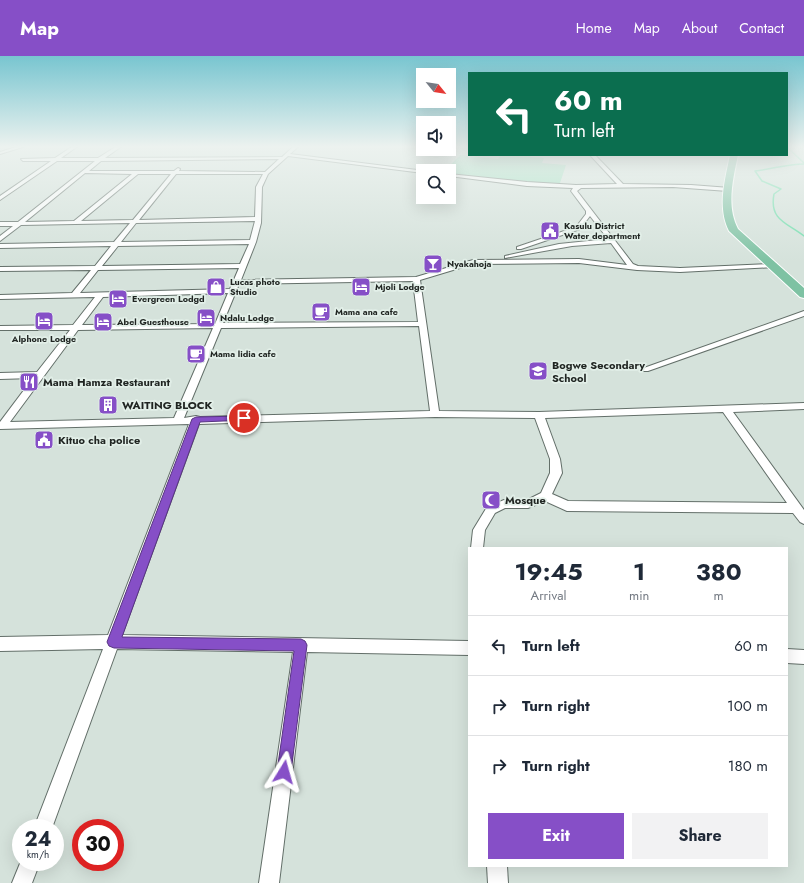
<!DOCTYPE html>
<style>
body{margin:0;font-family:Jost,sans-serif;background:#f2f2f3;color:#1f2937;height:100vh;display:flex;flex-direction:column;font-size:15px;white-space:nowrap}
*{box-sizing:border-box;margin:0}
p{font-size:13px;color:#747a83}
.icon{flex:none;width:22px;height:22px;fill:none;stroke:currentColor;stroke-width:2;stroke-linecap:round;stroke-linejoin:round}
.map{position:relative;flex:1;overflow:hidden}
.sheet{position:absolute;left:468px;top:491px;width:320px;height:320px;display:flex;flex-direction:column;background:#fff;border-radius:0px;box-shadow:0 4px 16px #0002}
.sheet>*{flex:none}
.guide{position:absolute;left:468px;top:16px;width:320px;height:84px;border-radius:0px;box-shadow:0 4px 16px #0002;background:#0b6e4f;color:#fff;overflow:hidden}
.needle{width:26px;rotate:120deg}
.buttons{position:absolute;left:416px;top:12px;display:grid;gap:8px}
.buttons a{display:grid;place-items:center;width:40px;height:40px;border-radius:0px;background:#fff;box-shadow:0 4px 16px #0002;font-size:20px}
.speed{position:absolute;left:12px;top:763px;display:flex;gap:8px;font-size:20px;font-weight:700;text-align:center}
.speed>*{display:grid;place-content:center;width:52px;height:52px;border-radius:50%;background:#fff;box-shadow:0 4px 16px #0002;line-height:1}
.speed small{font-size:10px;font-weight:400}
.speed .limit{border:6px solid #d22;background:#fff;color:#111}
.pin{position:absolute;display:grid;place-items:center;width:34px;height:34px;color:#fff;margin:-17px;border:2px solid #fff;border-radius:50%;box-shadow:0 1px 4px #0007}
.me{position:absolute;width:44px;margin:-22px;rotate:8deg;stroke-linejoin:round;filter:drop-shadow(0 0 3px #0008)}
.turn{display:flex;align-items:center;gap:14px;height:84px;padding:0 20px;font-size:18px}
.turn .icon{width:52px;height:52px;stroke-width:2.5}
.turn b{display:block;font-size:28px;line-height:34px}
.eta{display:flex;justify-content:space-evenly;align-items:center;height:68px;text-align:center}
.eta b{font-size:24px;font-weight:700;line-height:28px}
.primary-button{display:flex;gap:8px;margin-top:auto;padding:8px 20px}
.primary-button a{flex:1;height:46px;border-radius:0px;background:#864fc7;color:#fff;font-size:16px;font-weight:700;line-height:46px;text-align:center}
.primary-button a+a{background:#f2f2f3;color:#1f2937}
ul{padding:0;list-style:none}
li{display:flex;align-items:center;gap:12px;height:60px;padding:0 20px;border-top:1px solid #e0e1e3}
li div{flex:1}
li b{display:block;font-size:15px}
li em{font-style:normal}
header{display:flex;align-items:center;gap:24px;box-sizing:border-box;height:56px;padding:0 20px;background:#864fc7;color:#fff}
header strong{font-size:19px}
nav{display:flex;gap:22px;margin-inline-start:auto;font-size:14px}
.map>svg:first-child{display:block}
</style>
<header>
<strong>Map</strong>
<nav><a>Home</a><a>Map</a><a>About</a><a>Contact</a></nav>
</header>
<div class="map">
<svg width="804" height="827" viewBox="0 0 804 827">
<rect width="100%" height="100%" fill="#d5e2db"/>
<polygon fill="#93dcb8" points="460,99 498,103 501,99 531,99 530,101 544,102 542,107 566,109 559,130 449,119 449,115 445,115"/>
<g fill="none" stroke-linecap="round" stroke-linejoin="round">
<g stroke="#70deac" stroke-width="1.5">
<polyline points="787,91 804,107"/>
<path d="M804 108C787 108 772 113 755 115L762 125 781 133 774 138C769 164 787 167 804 180"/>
</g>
<g stroke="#636f69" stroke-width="2">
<g id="minor">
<polygon points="19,90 26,90 0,98 0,96"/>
<path d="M73 90H78L61 102H98L117 90H122L105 102 282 101 294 90H299L290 98 425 115H423V117L288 100 268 118 262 131 261 167 256 186 241 224 416 221 473 204 579 203 627 209 611 187 572 190 505 202V200L559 188 608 183 590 160 580 173 521 193H517V191L576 171 586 158V155L571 135 573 132 527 130 449 120V118L527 126 576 129 617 128 590 99H595L623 128 691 129 730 132 728 135 673 131 581 132 577 135 633 208 638 210 680 212 772 208 775 210 774 211 680 216 637 214 579 207 473 208 420 224 439 355 539 356 804 347V353L733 356 804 454V468L800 466 793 457 567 455 545 445 528 452H505L495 457 485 474 483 492H471L473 474 487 451 504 444H527L541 437 550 417V403L535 362 435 361 199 368 122 579 469 585V599L307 596 279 827H259L293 596 117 593 52 772H34L103 593 0 595V581L108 579 189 368 0 373V366L33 322 0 323V317L37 316 70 274H0V270L73 269 95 241 0 243V239L72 237 91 214 0 215V211L95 210 111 190 0 192V188L114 186 130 167 21 169 0 185V180L13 170H0V166H18L95 105H57L0 144V140L51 105H23L21 103 55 102ZM279 103 265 116 179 115 180 113 178 112 174 115H89L101 105ZM85 117 132 118 74 165 25 166ZM138 118H171L133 164 81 165ZM176 118H263L256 131 255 161 139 164ZM255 165 250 184 121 186 136 167ZM249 188 240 208 102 210 118 190ZM239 212 230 233 80 237 98 214ZM413 225 418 266 223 267 239 228ZM228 237 215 268 82 269 103 241ZM419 270 430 355 200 361 196 360 184 362 221 272ZM213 272 174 362 10 366 78 274ZM723 356 787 447 568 445 552 438 562 417 560 403 545 362Z"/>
<polygon points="804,255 804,260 648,315 642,315 641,313"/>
<polygon points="787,593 804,594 804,608 787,607"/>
<polygon points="21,805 40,806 32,827 12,827"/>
<polygon points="487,810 507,810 508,827 488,827"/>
</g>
</g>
<g stroke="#fff" stroke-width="2">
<path id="trunk" d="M730 99H738C733 123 726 150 738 173L804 232V242L800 241 729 175C717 151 725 124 730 99Z"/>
</g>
<use href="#minor" fill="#fff" fill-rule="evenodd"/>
<use href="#trunk" fill="#7ec2a3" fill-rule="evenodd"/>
</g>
<linearGradient id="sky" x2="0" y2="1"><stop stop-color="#78c5d0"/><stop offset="0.44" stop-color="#ecf2ef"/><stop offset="1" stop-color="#ecf2ef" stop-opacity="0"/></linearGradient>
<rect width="804" height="206" fill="url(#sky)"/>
<polygon fill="#864fc7" stroke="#573381" points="244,360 248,362 247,364 200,366 122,581 301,583 305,585 307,589 291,716 289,721 284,723 279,721 277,716 294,595 114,592 109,590 107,586 192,363 196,361"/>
<defs>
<g id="civic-square" transform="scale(1)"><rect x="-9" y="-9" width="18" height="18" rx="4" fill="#864fc7" stroke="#e2efe8"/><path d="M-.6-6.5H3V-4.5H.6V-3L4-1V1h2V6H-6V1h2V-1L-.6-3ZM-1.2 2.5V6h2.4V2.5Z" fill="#fff"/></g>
<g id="bar-square" transform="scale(1)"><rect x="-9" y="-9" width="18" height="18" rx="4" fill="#864fc7" stroke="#e2efe8"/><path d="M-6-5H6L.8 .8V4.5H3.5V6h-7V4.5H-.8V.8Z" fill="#fff"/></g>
<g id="shop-square" transform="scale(1)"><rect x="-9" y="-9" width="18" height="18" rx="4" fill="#864fc7" stroke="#e2efe8"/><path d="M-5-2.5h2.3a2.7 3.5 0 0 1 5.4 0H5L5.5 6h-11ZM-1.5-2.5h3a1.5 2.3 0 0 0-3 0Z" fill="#fff"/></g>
<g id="hotel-square" transform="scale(1)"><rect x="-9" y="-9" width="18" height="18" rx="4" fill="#864fc7" stroke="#e2efe8"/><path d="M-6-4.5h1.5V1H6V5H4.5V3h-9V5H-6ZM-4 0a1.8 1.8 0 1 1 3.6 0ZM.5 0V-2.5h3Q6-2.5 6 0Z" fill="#fff"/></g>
<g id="cafe-square" transform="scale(1)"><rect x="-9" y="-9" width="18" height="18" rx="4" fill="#864fc7" stroke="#e2efe8"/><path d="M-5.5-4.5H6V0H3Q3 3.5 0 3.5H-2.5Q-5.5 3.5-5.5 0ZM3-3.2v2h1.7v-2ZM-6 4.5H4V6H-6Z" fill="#fff"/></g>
<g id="school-square" transform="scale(1)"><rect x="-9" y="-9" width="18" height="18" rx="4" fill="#864fc7" stroke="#e2efe8"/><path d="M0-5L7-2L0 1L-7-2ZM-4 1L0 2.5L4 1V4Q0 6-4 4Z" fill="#fff"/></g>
<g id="restaurant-square" transform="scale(1)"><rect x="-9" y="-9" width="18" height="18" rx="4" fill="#864fc7" stroke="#e2efe8"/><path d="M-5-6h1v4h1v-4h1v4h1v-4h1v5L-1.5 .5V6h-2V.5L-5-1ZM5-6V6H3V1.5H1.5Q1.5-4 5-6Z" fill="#fff"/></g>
<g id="building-square" transform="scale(1)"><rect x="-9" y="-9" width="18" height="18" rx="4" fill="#864fc7" stroke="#e2efe8"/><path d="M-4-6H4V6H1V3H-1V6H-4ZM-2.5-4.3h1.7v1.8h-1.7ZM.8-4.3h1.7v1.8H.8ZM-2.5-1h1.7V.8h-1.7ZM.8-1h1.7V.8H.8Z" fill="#fff"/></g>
<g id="mosque-square" transform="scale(1)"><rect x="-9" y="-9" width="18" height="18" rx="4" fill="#864fc7" stroke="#e2efe8"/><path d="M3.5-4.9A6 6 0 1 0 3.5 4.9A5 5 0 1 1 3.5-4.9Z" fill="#fff"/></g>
</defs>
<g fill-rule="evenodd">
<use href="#civic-square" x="550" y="175"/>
<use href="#bar-square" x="433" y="208"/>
<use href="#shop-square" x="216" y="231"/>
<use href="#hotel-square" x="361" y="231"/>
<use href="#hotel-square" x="118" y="243"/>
<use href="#cafe-square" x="321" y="256"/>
<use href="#hotel-square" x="206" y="262"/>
<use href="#hotel-square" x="44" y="265"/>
<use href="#hotel-square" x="103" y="266"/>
<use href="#cafe-square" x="196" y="298"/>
<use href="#school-square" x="538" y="315"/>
<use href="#restaurant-square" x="29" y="326"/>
<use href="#building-square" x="108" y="349"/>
<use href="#civic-square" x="44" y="384"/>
<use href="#mosque-square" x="491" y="444"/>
</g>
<g text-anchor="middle" stroke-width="3.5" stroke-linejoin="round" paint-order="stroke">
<g font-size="9" font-weight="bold" fill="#1f2421" stroke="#e2efe8" text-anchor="start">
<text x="564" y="173">Kasulu District<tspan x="564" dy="10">Water department</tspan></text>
<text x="447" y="211">Nyakahoja</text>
<text x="230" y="229">Lucas photo<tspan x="230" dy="10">Studio</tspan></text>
<text x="375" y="234">Mjoli Lodge</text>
<text x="132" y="246">Evergreen Lodgd</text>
<text x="335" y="259">Mama ana cafe</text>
<text x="220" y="265">Ndalu Lodge</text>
<text x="117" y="269">Abel Guesthouse</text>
<text x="44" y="286" text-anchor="middle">Alphone Lodge</text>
<text x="210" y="301">Mama lidia cafe</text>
</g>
<g font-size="11" font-weight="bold" fill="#1f2421" stroke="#e2efe8" text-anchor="start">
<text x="552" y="313">Bogwe Secondary<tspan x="552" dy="13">School</tspan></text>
<text x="43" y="330">Mama Hamza Restaurant</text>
<text x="122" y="353">WAITING BLOCK</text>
<text x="58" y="388">Kituo cha police</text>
<text x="505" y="448">Mosque</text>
</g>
</g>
</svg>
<div class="buttons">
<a><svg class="needle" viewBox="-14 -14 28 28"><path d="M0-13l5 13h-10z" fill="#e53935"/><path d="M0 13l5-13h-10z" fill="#747a83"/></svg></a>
<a><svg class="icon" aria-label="sound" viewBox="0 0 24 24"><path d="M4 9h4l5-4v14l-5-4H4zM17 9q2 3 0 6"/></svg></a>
<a><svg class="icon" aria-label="search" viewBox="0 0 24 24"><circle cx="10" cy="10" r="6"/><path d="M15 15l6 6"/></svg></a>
</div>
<div class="speed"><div>24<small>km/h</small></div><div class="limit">30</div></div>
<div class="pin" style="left:244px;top:362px;background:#d93025"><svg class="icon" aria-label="arrive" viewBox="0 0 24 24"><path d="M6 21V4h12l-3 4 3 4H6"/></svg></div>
<svg class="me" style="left:284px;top:716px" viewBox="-20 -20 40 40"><path d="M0-17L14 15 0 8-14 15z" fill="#864fc7" stroke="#fff" stroke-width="4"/></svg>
<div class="guide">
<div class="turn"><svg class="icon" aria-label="left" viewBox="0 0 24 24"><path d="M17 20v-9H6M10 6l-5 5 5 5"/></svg><div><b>60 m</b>Turn left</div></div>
</div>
<section class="sheet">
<div class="eta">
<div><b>19:45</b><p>Arrival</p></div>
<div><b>1</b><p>min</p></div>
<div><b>380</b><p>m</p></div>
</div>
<ul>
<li><svg class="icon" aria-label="left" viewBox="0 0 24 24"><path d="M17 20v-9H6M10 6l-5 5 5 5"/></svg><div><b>Turn left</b></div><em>60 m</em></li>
<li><svg class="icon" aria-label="right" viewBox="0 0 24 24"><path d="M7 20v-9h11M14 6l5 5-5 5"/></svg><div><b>Turn right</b></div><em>100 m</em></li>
<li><svg class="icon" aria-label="right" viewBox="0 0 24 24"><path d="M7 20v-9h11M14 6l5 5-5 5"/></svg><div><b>Turn right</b></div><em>180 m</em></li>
</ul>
<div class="primary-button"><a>Exit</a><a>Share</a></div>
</section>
</div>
